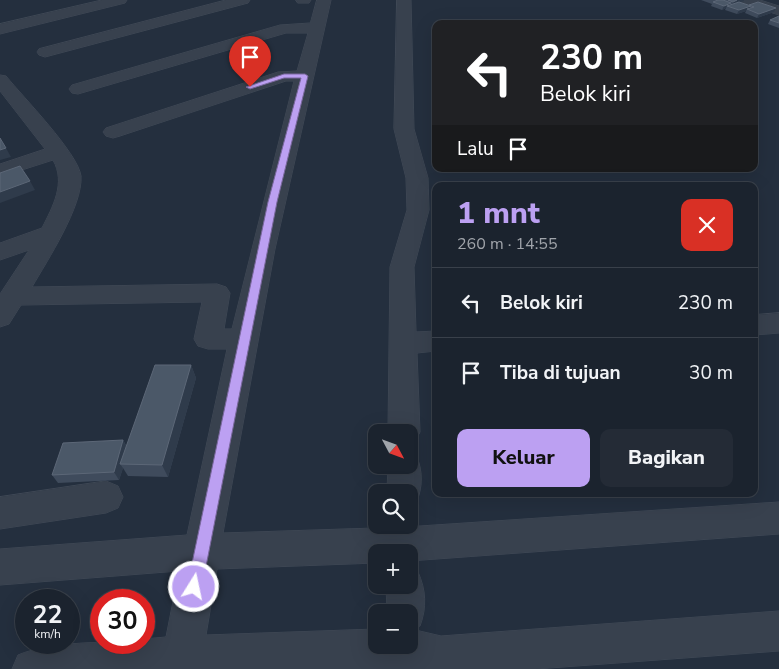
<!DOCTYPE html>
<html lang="id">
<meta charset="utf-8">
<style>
body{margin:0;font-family:"Nunito Sans",sans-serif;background:#242b36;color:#f1f3f6;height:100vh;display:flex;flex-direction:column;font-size:19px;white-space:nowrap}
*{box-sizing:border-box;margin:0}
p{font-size:16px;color:#a0a4aa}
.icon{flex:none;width:28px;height:28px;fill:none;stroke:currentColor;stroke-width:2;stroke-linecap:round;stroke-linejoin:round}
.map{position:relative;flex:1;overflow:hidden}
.panel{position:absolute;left:432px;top:182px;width:326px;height:315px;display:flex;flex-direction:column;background:#1b232e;border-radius:10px;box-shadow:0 5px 20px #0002,0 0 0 1px #39404a}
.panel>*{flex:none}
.hud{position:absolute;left:432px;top:20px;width:326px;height:152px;border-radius:10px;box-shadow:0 5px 20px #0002,0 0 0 1px #39404a;background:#202124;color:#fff;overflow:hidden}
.needle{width:32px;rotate:131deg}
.controls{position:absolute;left:368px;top:424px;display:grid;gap:10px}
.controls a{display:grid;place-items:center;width:50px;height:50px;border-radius:10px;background:#1b232e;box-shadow:0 5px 20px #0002,0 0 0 1px #39404a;font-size:25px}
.speed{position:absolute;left:15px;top:589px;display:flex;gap:10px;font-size:25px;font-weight:700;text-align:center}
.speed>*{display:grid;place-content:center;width:65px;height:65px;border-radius:50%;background:#1b232e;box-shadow:0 5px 20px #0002,0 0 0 1px #39404a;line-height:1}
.speed small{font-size:12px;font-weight:400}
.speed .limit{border:8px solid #d22;background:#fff;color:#111}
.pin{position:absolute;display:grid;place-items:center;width:42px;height:42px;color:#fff;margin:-51px -21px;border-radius:50% 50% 50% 0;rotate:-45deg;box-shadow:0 0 5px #0007}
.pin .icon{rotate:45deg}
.me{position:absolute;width:55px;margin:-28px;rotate:10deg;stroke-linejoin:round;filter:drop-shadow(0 0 4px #0008)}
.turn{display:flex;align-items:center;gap:18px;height:105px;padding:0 25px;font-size:22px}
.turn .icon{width:65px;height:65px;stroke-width:2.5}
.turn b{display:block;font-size:35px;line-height:42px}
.then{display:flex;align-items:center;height:48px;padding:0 25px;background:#0003;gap:10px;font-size:19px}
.round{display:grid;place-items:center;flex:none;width:52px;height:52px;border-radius:10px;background:#242b36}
.summary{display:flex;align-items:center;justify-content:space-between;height:85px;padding:0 25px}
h1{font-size:30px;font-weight:800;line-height:38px;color:#bca0f2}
.primary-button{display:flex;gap:10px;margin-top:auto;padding:10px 25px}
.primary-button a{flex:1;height:58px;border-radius:10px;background:#bca0f2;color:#111;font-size:20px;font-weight:800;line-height:58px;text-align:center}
.primary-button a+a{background:#242b36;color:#f1f3f6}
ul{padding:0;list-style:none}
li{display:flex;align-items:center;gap:15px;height:70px;padding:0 25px;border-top:1px solid #39404a}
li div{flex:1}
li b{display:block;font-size:19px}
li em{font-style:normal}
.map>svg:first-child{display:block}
</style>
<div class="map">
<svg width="779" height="669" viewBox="0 0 779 669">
<rect width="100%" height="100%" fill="#242f3e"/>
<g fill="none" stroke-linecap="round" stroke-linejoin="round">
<g stroke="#414a57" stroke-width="1">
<g id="minor">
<polygon points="102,0 127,0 125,3 0,34 0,24"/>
<polygon points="226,0 250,0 248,3 45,57 39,55 37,52 39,49"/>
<polygon points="296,0 311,0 309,3 298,3"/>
<path d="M317 0H331L275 249 223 533 405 527 779 502V534L409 561V552H376V563L217 569 206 635 376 629V645H409V612H387L386 585H409V568L418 572C426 590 427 607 420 626L411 629 441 636 779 611V651L536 669H12L18 655C51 641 107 642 144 642V639L166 637 179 571 0 585V549L187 535 227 349H208L198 346 194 339 202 302 21 305 9 324 0 327V294L29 250 0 260V243L42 228C53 206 66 183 53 160L0 177V164L45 149 0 91V75L6 76C23 97 78 153 81 176 83 206 47 261 32 287L217 284 226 287 230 293 224 329H232L294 81H286L120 136 113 138 106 136 103 132 106 128 278 72 297 71 308 33H286L78 94 72 93 69 89 72 85 280 25 310 23Z"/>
<polygon points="397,0 411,0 414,129 428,178 429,210 414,267 416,332 436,331 436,351 417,353 420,432 415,441 409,444 409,432 388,432 390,267 407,210 406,178 394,129"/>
<polygon points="739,0 760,0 779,6 779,15 741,3"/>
<polygon points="779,313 779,333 755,335 755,315"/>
<path d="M409 452 416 455C423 470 423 488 416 503L409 506V492H387L388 465H409Z"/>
<polygon points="106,481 118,486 123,497 118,508 106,513 0,529 0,497"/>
</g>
</g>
<use href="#minor" fill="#38414e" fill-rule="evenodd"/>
</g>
<g fill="#3f4b5c">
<polygon points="701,0 744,0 740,2 749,6 749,5 774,12 757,18 745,13 746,11 737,14 725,10 726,8 722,10 711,6 712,4"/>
<polygon points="779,16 779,28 768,24 770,20"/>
<polygon points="191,365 196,378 168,477 128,476 123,468 119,480 58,483 52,475 123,440 127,447"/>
</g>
<g fill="#2f3b4b">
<polygon points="737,0 744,0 744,1 731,6 733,2"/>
<polygon points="731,3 730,7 727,6 726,8 722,10 724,6"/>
<polygon points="751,6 749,10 747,9 746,11 737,14 739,10"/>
<polygon points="776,8 774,12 757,18 759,14"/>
<polygon points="6,148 11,157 0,160 0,150"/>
<polygon points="30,181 35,190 0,203 0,192"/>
<polygon points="191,365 196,378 168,477 162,465"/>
<polygon points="123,440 127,448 120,464 123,468 119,480 114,472"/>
</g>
<g fill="#4b5868" stroke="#5c6777">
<polygon points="718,0 723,0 731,3 724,6 713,2"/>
<polygon points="728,0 737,0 733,2"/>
<polygon points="739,2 751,6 739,10 727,6"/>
<polygon points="758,2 776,8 759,14 747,9 754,7 749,5"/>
<polygon points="779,16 779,23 770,20"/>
<polygon points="0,138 6,148 0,150"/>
<polygon points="20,166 30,181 0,192 0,173"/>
<polygon points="155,365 191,365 162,465 120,464"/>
<polygon points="123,440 114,472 52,475 63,443"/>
</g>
<polygon fill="#bca0f2" stroke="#7a689d" points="284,74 305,74 308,76 277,202 202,587 200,592 194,595 189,592 187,587 268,202 301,78 284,78 250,89 246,87"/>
</svg>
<div class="controls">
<a><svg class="needle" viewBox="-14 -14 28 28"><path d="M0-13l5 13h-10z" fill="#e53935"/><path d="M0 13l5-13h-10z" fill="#a0a4aa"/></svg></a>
<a><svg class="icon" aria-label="search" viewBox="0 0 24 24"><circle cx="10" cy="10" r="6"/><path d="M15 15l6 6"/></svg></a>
<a>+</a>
<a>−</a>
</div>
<div class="speed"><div>22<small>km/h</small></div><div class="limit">30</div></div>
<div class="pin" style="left:250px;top:87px;background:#d93025"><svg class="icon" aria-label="arrive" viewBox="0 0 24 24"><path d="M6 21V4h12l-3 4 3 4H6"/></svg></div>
<svg class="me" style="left:194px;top:587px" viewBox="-20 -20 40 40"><circle r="17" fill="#bca0f2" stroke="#fff" stroke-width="3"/><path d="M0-11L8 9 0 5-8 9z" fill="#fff"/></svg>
<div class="hud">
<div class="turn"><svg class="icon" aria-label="left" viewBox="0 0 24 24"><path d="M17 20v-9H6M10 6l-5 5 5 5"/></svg><div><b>230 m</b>Belok kiri</div></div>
<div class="then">Lalu<svg class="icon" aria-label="arrive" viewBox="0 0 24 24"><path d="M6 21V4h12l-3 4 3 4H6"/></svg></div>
</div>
<section class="panel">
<div class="summary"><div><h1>1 mnt</h1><p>260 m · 14:55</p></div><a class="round" style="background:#d93025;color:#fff"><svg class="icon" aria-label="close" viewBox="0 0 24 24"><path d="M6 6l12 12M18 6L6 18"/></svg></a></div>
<ul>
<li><svg class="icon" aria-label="left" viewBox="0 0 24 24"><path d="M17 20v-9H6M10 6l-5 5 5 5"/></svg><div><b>Belok kiri</b></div><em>230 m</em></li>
<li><svg class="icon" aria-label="arrive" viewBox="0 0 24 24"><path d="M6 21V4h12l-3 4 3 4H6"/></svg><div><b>Tiba di tujuan</b></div><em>30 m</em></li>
</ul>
<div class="primary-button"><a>Keluar</a><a>Bagikan</a></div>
</section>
</div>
